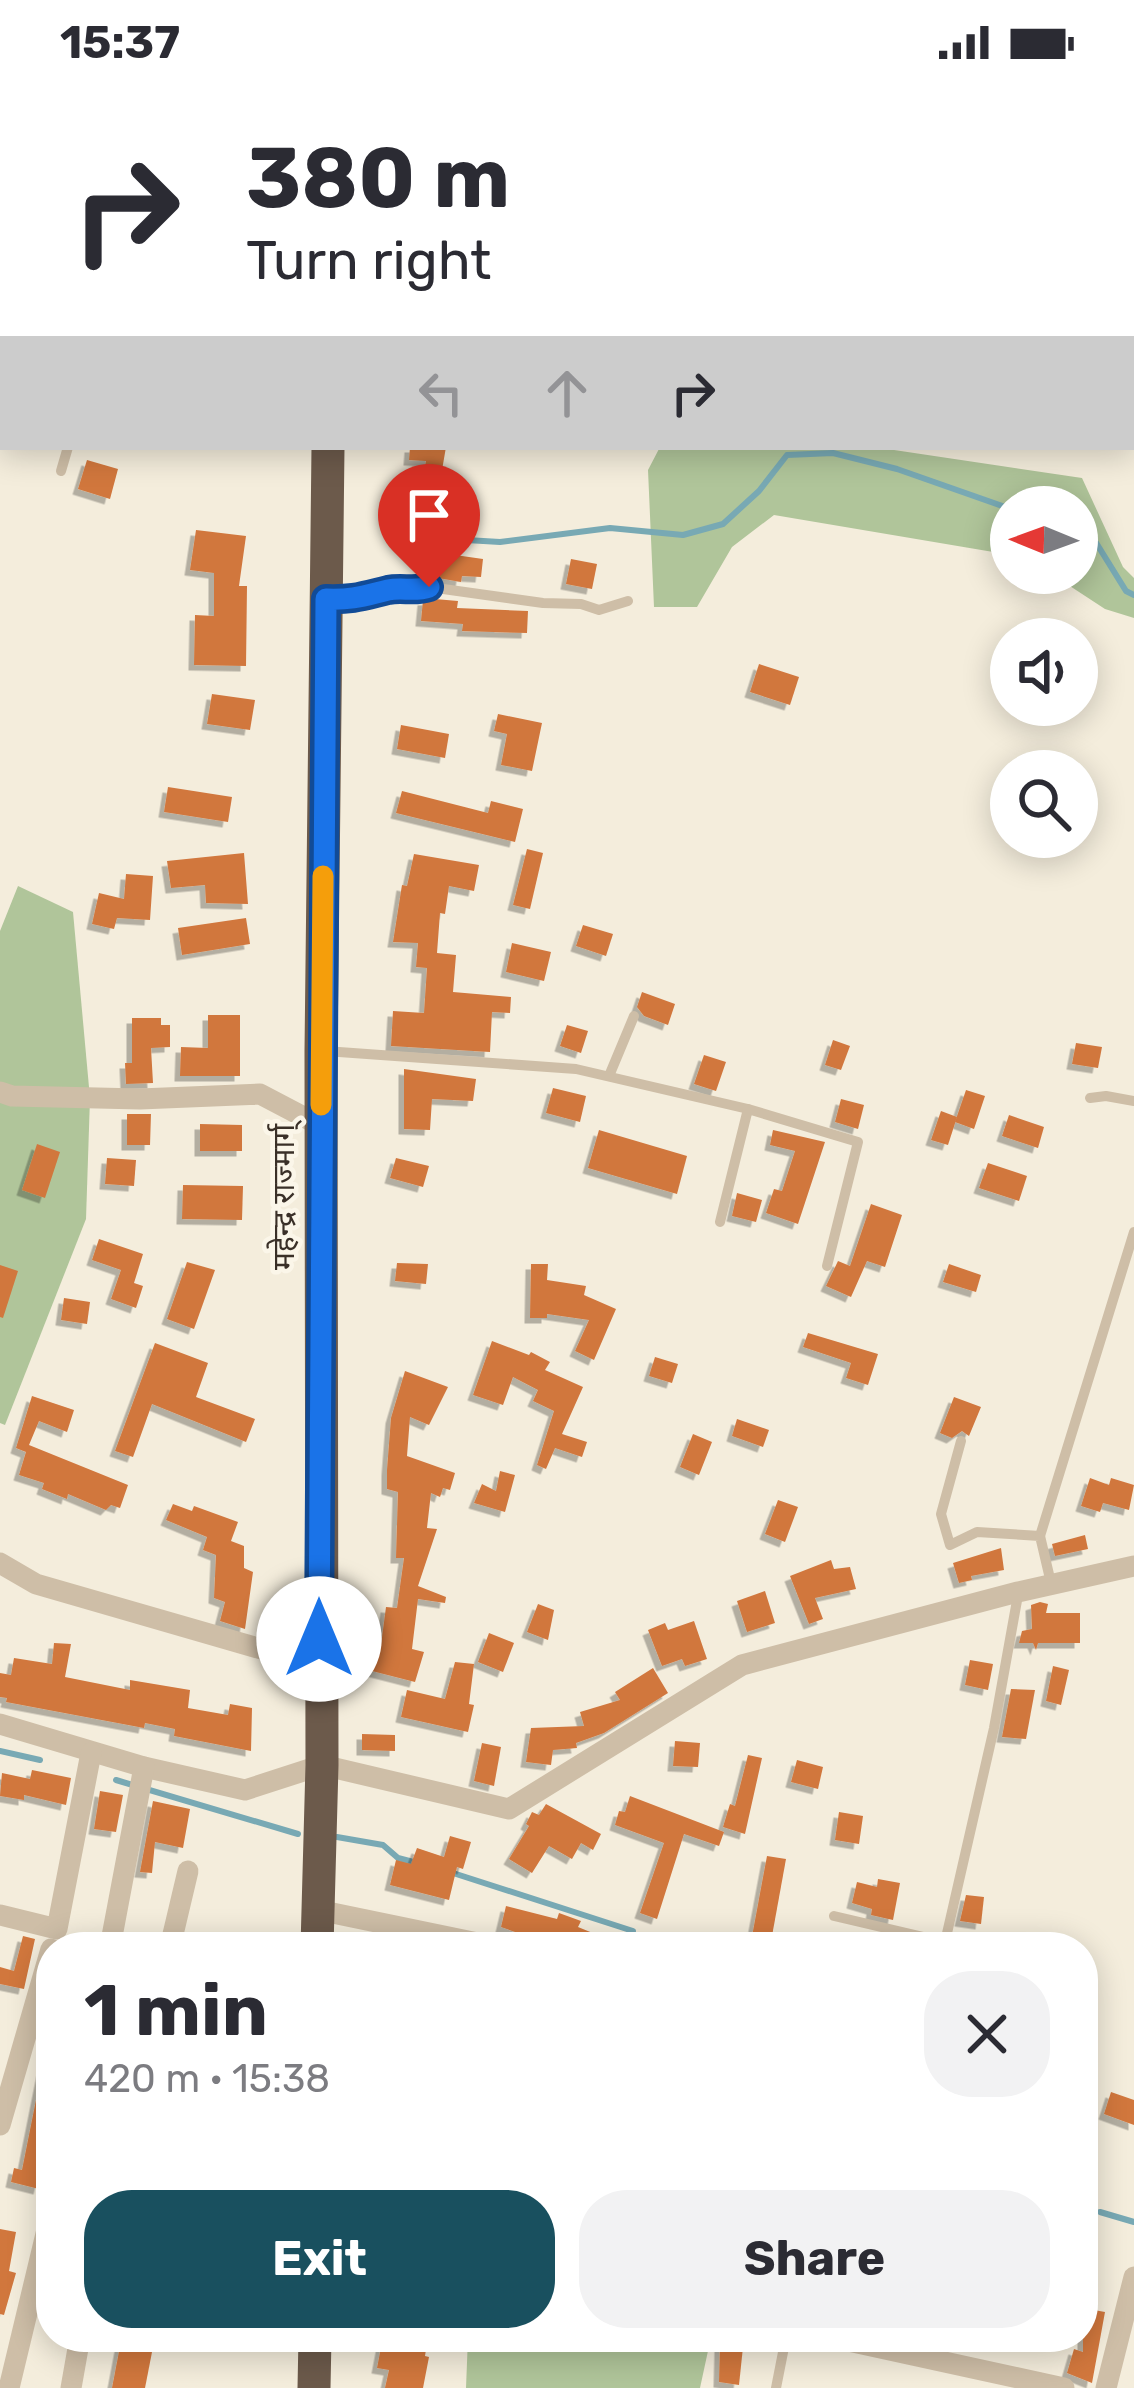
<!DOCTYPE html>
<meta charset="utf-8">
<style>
body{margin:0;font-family:Rubik,"Noto Sans Devanagari",sans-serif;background:#f2f2f3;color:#2b2b33;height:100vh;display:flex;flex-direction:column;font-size:45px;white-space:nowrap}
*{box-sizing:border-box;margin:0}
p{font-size:39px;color:#7c7c81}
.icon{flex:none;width:66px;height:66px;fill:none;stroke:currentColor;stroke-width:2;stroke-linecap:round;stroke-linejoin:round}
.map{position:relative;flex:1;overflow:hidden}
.panel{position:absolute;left:36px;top:1848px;width:1062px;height:420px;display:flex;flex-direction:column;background:#fff;border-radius:48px;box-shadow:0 6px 30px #0003}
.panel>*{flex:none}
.banner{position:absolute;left:0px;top:0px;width:1134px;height:366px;box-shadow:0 6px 30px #0003;background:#fff;color:#2b2b33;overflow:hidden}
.needle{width:78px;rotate:271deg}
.fabs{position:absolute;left:990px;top:402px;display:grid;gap:24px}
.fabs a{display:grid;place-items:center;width:108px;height:108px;border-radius:50%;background:#fff;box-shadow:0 6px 30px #0003;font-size:60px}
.pin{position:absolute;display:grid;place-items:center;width:102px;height:102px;color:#fff;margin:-123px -51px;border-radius:50% 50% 50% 0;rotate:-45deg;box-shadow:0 0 12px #0007}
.pin .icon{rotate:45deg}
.me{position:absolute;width:132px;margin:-66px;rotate:0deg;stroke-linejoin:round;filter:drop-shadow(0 0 9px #0008)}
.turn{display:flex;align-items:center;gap:42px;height:252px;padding:0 48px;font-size:54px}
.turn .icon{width:156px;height:156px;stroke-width:2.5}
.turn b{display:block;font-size:84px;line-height:102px}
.lanes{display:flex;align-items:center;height:114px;padding:0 48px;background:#0003;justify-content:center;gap:60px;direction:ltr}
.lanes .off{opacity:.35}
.round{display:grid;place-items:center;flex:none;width:126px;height:126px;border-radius:48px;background:#f2f2f3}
.head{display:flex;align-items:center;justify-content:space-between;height:204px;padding:0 48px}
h1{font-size:72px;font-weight:700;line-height:90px}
.action{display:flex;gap:24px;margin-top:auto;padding:24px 48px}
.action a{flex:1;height:138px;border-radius:48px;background:#19505f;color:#fff;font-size:48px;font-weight:700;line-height:138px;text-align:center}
.action a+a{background:#f2f2f3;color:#2b2b33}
.status{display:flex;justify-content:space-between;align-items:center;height:84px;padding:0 60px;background:#fff;direction:ltr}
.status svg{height:33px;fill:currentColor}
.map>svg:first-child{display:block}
</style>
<div class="status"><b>15:37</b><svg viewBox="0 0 49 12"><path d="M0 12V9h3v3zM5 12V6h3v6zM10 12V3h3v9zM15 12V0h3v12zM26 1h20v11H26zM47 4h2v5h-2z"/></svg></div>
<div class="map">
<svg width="1134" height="2304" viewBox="0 0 1134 2304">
<defs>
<filter id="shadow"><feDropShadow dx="-5.5" dy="5.5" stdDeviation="0" flood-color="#0004"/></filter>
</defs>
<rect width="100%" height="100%" fill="#f4eddc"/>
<g fill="#b0c59a">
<polygon points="660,363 874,363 1082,394 1123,483 1134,494 1134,534 1105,525 1050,489 1077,489 1077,423 1011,423 1011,471 774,431 732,463 697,523 654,523 648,386"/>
<polygon points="18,802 73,828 90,1014 86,1135 5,1341 0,1339 0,847"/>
<polygon points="468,2253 488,2253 532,2264 535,2253 711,2253 700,2304 466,2304"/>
</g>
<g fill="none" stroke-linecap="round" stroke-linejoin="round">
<g stroke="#78a9b4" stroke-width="6">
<polyline points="1077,435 1082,436 1126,507 1134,511"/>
<polyline points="433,454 500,458 610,444 683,451 723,440 759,407 787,371 833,369 897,385 1011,425"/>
<polyline points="0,1667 40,1676"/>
<polyline points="116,1696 298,1750"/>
<polyline points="337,1753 383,1761 398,1774 417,1779"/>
<polyline points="453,1789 633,1847 631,1863"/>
<polyline points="1100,2128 1134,2138"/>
</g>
</g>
<g fill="#d1773e" filter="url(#shadow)">
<polygon points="410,363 446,363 436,421 418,417 426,377 409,376"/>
<polygon points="87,376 118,385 110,415 78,405"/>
<polygon points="196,446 246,452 239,502 247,502 246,582 194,581 195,531 214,532 214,489 190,486"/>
<polygon points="441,469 483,475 481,493 462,492 461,498 438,494"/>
<polygon points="571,475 597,480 592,505 566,500"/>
<polygon points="435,515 458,517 457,524 528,527 527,549 462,547 463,540 421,537 423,516"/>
<polygon points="759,580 799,593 790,621 750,608"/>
<polygon points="212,610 255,616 250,646 207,640"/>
<polygon points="498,630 542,639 532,687 501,681 507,650 494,647"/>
<polygon points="401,641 449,650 445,674 397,665"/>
<polygon points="168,703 232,713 228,738 164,728"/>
<polygon points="402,707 488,729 491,717 523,725 515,758 396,729"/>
<polygon points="527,765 543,769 530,825 513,821"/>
<polygon points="244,769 248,820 206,819 205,801 171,804 167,777"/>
<polygon points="414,770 479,781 474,807 449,802 445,830 440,829 437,869 456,871 453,908 511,913 510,929 492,928 490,968 391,962 393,927 424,929 427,884 416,883 418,859 393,858 402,801 407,802"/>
<polygon points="126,790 153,792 150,836 117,834 114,845 92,840 99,809 124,815"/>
<polygon points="246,834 250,860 182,871 178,844"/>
<polygon points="583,841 613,850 606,872 576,862"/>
<polygon points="512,859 551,868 544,897 506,888"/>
<polygon points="642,908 675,920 668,941 644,932 637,923"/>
<polygon points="208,931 240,931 240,992 180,992 181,963 208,964"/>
<polygon points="132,934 161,934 161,941 170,941 170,963 151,964 153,999 126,1000 125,979 132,979"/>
<polygon points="567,941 588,947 581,969 560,962"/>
<polygon points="833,956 850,962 841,986 825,981"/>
<polygon points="1076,959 1102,963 1098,984 1072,980"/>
<polygon points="704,971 726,978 716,1007 694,1000"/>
<polygon points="404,985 476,995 473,1017 432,1015 430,1046 404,1045"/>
<polygon points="553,1004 586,1012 580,1038 546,1029"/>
<polygon points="966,1006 985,1012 974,1045 955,1038"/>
<polygon points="841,1015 864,1021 858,1045 835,1038"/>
<polygon points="941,1027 957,1033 948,1061 931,1056"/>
<polygon points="127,1030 151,1030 150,1061 127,1061"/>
<polygon points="1009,1031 1044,1043 1038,1064 1002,1052"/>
<polygon points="200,1040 242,1041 242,1067 200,1067"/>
<polygon points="599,1046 687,1072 677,1110 588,1084"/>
<polygon points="773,1046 825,1058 798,1140 766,1129 774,1105 782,1107 795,1067 770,1061"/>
<polygon points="37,1060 60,1068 45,1114 22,1106"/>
<polygon points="107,1074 136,1076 134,1102 105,1100"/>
<polygon points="396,1074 429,1082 423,1103 390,1094"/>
<polygon points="988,1079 1027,1092 1019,1117 979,1104"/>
<polygon points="183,1101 243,1102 242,1136 182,1135"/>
<polygon points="737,1109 762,1116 756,1138 732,1132"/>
<polygon points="871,1120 902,1131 885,1183 867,1177 851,1213 826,1202 838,1177 850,1182"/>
<polygon points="99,1155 143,1170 134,1199 143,1202 136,1224 111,1215 121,1186 92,1176"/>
<polygon points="187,1178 215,1186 194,1245 167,1235"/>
<polygon points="397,1179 428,1180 426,1200 395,1197"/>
<polygon points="531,1180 548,1180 547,1196 586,1202 584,1211 616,1225 594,1276 575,1267 589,1236 547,1230 547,1234 530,1234"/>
<polygon points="949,1180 981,1191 976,1208 943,1198"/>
<polygon points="0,1181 18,1187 3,1234 0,1233"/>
<polygon points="64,1214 90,1218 87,1240 61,1236"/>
<polygon points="808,1249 878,1270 868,1301 846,1294 851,1279 803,1263"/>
<polygon points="492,1257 529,1271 531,1268 550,1278 545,1286 583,1303 562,1350 587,1358 582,1373 555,1364 546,1385 537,1381 554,1327 533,1317 538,1306 513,1293 503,1321 473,1311"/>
<polygon points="155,1259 208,1279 196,1313 255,1335 246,1358 152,1320 133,1373 115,1367"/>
<polygon points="655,1273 678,1280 672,1299 649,1292"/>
<polygon points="405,1287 448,1303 429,1341 410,1333 407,1372 455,1389 450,1406 443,1404 440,1413 431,1409 427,1444 437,1445 418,1502 446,1513 445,1519 418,1515 412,1565 424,1568 415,1598 372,1587 374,1578 369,1577 374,1559 381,1561 386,1523 397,1524 404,1474 396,1474 398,1408 387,1405 387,1386 391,1334"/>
<polygon points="32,1312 74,1326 67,1348 39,1337 29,1361 128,1401 120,1424 111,1421 106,1426 68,1410 67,1415 42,1405 44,1399 19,1391 26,1368 16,1364"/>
<polygon points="954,1313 981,1323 969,1352 962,1347 952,1354 940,1349"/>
<polygon points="737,1335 769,1346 763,1363 732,1352"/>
<polygon points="693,1350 712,1358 699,1391 680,1383"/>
<polygon points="500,1387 515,1391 505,1428 474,1419 482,1400 496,1407"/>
<polygon points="1090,1394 1109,1401 1111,1394 1134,1401 1129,1426 1103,1419 1100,1428 1081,1422"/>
<polygon points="778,1416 798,1423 785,1458 765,1450"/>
<polygon points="173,1420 192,1427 194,1422 238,1438 231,1457 244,1462 244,1484 253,1488 245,1545 220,1537 225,1518 214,1514 216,1471 203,1466 207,1453 166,1436"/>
<polygon points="1085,1451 1088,1465 1055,1472 1052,1460"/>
<polygon points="1001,1464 1004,1486 971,1492 972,1496 959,1499 953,1479"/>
<polygon points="831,1476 834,1485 850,1483 856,1505 815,1514 823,1535 809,1540 790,1492"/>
<polygon points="765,1507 775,1539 747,1548 737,1517"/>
<polygon points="1040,1518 1048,1520 1046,1529 1080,1529 1080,1559 1038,1559 1036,1566 1033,1559 1019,1559 1022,1547 1032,1545 1031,1521"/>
<polygon points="538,1520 554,1526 548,1556 527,1548"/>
<polygon points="694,1537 707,1575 685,1582 682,1575 662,1582 648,1546 665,1539 668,1546"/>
<polygon points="489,1549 514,1559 503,1588 478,1578"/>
<polygon points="54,1559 71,1560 65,1593 130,1606 130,1596 190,1606 188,1624 228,1631 230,1620 252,1624 251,1667 174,1652 175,1645 145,1639 144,1644 6,1618 7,1614 0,1613 0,1589 11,1591 14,1574 52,1580"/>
<polygon points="970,1576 993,1580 988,1606 965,1601"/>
<polygon points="455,1578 474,1580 469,1620 474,1621 468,1648 401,1633 407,1606 445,1615"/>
<polygon points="1053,1582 1069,1586 1061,1621 1046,1617"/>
<polygon points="653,1584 668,1609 604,1649 576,1659 577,1664 553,1666 551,1681 526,1678 531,1644 584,1642 580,1628 620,1616 615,1608"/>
<polygon points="1011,1605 1035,1606 1026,1655 1002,1653"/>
<polygon points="362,1650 395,1651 395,1667 362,1666"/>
<polygon points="675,1657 700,1659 698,1683 673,1682"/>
<polygon points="482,1659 501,1663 494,1702 474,1697"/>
<polygon points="748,1671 762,1674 745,1750 723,1743 730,1720 735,1722"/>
<polygon points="797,1676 823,1683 818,1705 791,1698"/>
<polygon points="32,1686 71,1694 66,1721 24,1711 24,1716 0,1712 2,1689 30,1695"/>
<polygon points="100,1707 123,1711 116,1748 94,1745"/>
<polygon points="630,1712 724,1748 719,1762 684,1750 657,1835 640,1829 664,1759 615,1741 619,1727 625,1728"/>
<polygon points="153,1717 190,1725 183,1764 155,1758 152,1789 140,1788"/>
<polygon points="546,1720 601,1750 593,1766 581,1759 572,1775 549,1762 532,1789 509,1775 529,1742 526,1740 532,1728 539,1731"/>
<polygon points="839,1728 863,1732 859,1760 835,1756"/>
<polygon points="450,1752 471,1758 463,1785 457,1783 449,1816 390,1801 396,1776 411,1780 417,1764 444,1773"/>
<polygon points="767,1772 786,1775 770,1863 750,1863"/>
<polygon points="878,1795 900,1799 893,1836 871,1831 872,1825 852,1819 857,1798 877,1803"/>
<polygon points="966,1811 984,1813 981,1840 960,1837"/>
<polygon points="506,1822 557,1835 559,1829 581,1837 578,1843 627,1863 558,1863 501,1843"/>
<polygon points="23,1852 35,1855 24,1905 0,1900 0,1883 14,1887"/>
<polygon points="45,1971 51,1972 51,2085 44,2084 39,2105 11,2098 14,2084 22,2086"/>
<polygon points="1111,2008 1134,2016 1134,2041 1104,2030"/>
<polygon points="0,2145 16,2148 9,2187 16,2189 4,2231 0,2230"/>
<polygon points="1083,2224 1105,2228 1092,2299 1067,2289 1074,2265 1083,2268"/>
<polygon points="383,2253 428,2253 425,2272 429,2273 423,2304 385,2304 389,2286 377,2284"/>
<polygon points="121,2257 153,2263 145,2304 112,2304"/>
<polygon points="720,2261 743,2263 739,2301 719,2298"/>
</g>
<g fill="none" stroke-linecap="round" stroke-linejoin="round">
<g stroke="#cebea7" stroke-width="10">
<polyline points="85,3 85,0"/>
<polyline points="61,387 68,363"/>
<polyline points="329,515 362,516 391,504 420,507 429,503 543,519 581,520 599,526 628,517"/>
<polyline points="325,967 576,985 748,1025"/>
<polyline points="609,992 634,932"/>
<polyline points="1090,1014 1106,1012 1134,1017"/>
<polyline points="720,1138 748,1025 858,1058 827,1182"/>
<polyline points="961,1357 941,1430 950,1461 977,1448 1040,1452 1051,1499"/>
<polyline points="1040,1452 1134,1148"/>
<polyline points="834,1832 945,1858 994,1644 1018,1511"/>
<polyline points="776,2304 786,2253"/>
</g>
<g stroke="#cebea7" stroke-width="21">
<polyline points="230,0 242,3"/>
<polyline points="510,0 522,3"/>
<polyline points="1131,159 1134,160"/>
<polyline points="0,1008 12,1012 140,1015 260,1010 321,1042"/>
<polyline points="0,1479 36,1500 320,1582"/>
<polyline points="0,1640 144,1683 245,1706 322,1681 509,1725 742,1581 1018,1508 1134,1482"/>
<polyline points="318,1826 497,1863"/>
<polyline points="0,1831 57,1845 91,1669"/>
<polyline points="110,1863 144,1683"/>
<polyline points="170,1863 188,1787"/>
<polyline points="0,2041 51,1865"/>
<polyline points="830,2253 1064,2304"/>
<polyline points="9,2304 51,2129"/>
<polyline points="71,2304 80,2253"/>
<polyline points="1106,2304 1134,2193"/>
</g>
<g stroke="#6c5a4b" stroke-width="33">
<polyline points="336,3 336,0"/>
<polyline points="317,1863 322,1681 321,967 328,363"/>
<polyline points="314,2304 315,2253"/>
</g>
</g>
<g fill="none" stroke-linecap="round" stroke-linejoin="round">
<g stroke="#114b97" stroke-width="30">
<path id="route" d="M319 1555 326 515C353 516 363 512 388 506 402 503 415 508 429 503"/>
</g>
<use href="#route" stroke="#1a73e8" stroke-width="21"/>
<polyline stroke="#f59e0b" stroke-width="21" points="321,1021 323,792"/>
</g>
<g text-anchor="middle" stroke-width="9" stroke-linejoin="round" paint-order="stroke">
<g font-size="30" fill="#3a3028" stroke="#fbf6e9">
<text transform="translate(284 1113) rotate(-90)" y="10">महेन्द्र राज्मार्ग्</text>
</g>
</g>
</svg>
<div class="fabs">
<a><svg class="needle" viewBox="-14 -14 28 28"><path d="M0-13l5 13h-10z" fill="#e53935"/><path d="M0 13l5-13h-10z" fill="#7c7c81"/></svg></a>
<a><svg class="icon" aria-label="sound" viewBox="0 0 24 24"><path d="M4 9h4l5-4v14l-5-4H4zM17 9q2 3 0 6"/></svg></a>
<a><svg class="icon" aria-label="search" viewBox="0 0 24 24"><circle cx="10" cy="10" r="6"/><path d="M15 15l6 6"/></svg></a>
</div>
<div class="pin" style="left:429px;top:503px;background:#d93025"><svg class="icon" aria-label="arrive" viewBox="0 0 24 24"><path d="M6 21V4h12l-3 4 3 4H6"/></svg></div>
<svg class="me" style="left:319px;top:1555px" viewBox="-20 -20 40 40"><circle r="19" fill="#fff"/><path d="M0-13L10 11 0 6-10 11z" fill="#1a73e8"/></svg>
<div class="banner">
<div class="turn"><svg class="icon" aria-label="right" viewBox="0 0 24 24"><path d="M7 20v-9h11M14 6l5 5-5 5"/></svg><div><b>380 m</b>Turn right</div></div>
<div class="lanes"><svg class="icon off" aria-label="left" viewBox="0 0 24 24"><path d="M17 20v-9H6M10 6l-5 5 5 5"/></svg><svg class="icon off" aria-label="ahead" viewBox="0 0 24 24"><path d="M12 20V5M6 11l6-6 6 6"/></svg><svg class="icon" aria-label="right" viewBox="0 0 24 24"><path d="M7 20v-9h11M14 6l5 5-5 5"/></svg></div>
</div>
<section class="panel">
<div class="head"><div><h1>1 min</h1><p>420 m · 15:38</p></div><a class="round"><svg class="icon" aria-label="close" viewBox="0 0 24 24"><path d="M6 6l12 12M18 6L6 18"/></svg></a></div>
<div class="action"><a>Exit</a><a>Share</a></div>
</section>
</div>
